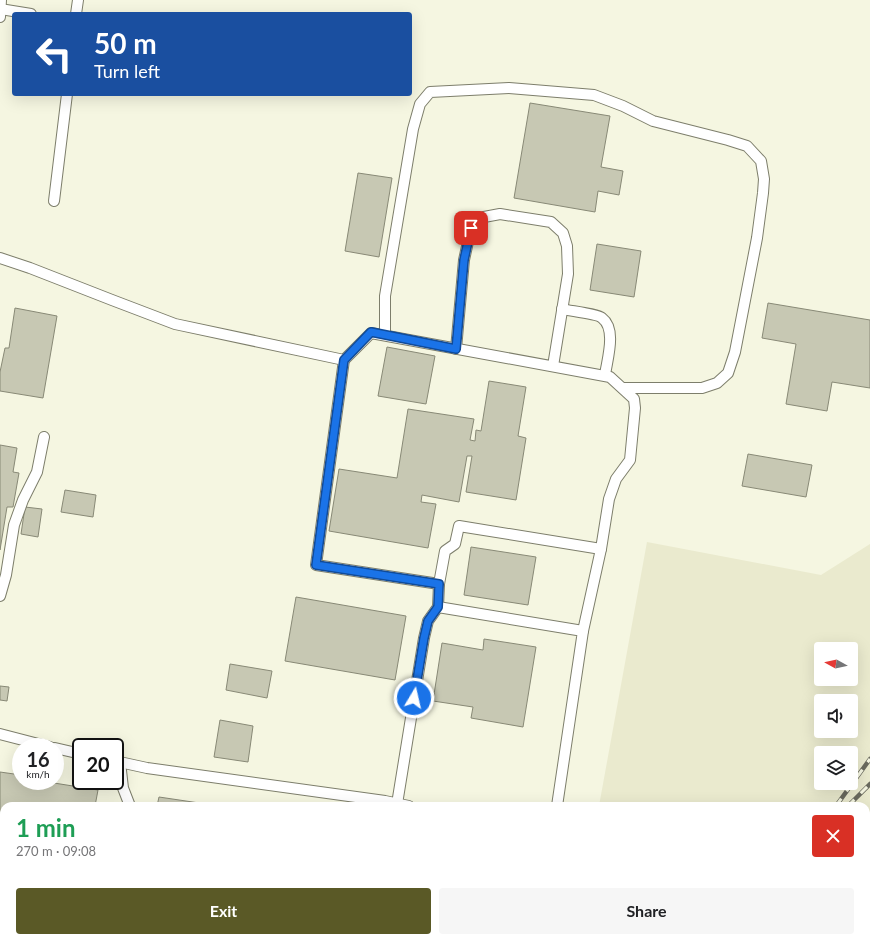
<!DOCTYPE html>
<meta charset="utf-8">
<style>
body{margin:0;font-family:Lato,sans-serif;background:#f6f6f6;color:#202124;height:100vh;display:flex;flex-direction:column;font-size:15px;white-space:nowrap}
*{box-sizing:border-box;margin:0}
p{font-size:13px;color:#757577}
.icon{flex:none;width:22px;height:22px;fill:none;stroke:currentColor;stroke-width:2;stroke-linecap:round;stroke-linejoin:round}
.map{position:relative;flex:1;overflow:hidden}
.drawer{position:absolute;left:0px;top:802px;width:870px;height:140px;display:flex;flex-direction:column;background:#fff;border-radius:12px 12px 0 0;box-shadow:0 4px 16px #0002}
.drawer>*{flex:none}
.guide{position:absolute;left:12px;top:12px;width:400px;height:84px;border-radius:4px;box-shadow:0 4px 16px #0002;background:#1a4fa0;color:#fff;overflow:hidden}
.needle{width:26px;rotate:278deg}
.controls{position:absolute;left:814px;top:642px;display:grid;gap:8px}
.controls a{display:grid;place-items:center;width:44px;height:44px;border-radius:4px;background:#fff;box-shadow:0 4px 16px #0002;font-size:20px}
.speed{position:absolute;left:12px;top:738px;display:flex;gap:8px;font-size:20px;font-weight:700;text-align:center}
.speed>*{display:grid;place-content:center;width:52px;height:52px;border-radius:50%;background:#fff;box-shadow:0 4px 16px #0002;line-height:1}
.speed small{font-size:10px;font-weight:400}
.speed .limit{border:2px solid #111;border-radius:6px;background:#fff;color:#111}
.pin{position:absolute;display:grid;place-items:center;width:34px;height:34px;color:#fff;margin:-17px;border-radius:8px;box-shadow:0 2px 6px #0006}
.me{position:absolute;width:44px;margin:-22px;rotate:9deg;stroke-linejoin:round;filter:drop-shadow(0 0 3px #0008)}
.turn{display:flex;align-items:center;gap:14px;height:84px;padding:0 16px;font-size:18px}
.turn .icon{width:52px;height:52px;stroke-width:2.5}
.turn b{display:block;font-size:28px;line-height:34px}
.round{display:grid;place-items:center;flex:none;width:42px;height:42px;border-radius:4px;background:#f6f6f6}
.summary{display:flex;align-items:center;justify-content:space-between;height:68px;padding:0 16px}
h1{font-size:24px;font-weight:700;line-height:30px;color:#1e9e55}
.cta{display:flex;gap:8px;margin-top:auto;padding:8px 16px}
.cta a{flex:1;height:46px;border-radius:4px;background:#5a5926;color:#fff;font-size:16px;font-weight:700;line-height:46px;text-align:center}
.cta a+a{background:#f6f6f6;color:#202124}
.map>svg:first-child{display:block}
</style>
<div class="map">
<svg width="870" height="942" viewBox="0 0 870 942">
<rect width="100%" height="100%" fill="#f5f6e1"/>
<path fill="#eaeace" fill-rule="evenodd" d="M647 542 821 575 870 544V942H574L575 938H866V806H599ZM821 649H851V679H821ZM821 701H851V731H821ZM821 753H851V783H821Z"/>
<g fill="#c7c8b3" stroke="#888976">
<polygon points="530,103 610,116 601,167 623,171 619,195 598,191 595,212 514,198"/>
<polygon points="358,173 392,178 379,257 345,251"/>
<polygon points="597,244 641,251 634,297 590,290"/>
<polygon points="768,303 870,320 870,388 832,382 827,411 786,404 796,344 762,338"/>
<polygon points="15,308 57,316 43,398 0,391 0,372 5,348 9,348"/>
<polygon points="387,347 435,356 426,404 378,396"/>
<polygon points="489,381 526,387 518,436 526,438 516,500 466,492 472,456 467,456 459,502 422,495 421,502 436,504 428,548 329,531 339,469 397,478 408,409 474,419 470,440 475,441 476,430 481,431"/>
<polygon points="0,445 17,448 13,472 19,473 13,507 7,507 0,550"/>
<polygon points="748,454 812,465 806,497 742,486"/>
<polygon points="65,490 96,495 93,517 61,512"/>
<polygon points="25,507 42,509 38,537 21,534"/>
<polygon points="471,547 536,557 528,605 464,595"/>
<polygon points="296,597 406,616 395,680 285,661"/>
<polygon points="484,639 536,647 523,727 471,718 473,707 433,701 442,643 483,650"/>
<polygon points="230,664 272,671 267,698 226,690"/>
<polygon points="0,686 9,687 7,701 0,700"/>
<polygon points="220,720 253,726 248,762 214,757"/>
<polygon points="0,772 21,775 21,781 54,781 54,783 98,790 95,806 4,806 4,938 99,938 98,942 0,942"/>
<polygon points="159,797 206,804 206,806 157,806"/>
<polygon points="144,938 171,938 170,942 143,942"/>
</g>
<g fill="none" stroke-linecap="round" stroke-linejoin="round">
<g stroke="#7d7e6b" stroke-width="12">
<g id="service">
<polyline points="0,9 31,14"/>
<polyline points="76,14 78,0"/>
<polyline points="0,17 1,0"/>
<polyline points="54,201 67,94"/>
<polyline points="0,258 30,268 112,300 175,324 344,360 371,333 610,377 634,399 635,408 630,460 616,479 609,499 601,549 583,631"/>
<path d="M562 309C570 311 598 314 602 318 617 329 607 360 605 375"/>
<polyline points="385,335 385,296 413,129 420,104 430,92 509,88 594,95 623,106 653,121 728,140 747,146 761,161 764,179 763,193 757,238 735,352 728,373 717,383 702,388 623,388"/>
<polyline points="456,349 464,260 471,228 484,217 500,214 551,222 563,233 567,246 568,274 553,366"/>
<polyline points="344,360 316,565 439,584 445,551 455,544 459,526 601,549"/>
<polyline points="0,596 6,575 14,525 23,500 37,472 44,437"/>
<polyline points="438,607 439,584"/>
<polyline points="0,734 50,747"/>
<polyline points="55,748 81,754"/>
<polyline points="115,761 147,768 385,801 409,806"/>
<polyline points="120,762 123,788 130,806"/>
<polyline points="397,804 424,638 428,621 438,607 583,631 557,806"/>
<polyline points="116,942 117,938"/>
<polyline points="533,942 534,938"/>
</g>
</g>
<use href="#service" stroke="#fff" stroke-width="10"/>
<g stroke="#6a6a5e" stroke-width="4.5">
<g id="rail">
<polyline points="836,806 870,759"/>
<polyline points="848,806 870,784"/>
<polyline points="710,942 715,938"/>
</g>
</g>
<use href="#rail" stroke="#f5f6e1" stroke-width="3" stroke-dasharray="9" stroke-linecap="butt"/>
</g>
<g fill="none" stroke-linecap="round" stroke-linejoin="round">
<g stroke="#114b97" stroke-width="10">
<polyline id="route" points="414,698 424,638 428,621 438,607 439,584 316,565 344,360 371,332 456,349 464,260 471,228"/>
</g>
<use href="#route" stroke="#1a73e8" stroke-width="7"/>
</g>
</svg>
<div class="controls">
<a><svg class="needle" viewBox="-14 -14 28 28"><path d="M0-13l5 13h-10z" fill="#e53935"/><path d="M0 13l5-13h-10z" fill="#757577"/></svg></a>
<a><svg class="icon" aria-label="sound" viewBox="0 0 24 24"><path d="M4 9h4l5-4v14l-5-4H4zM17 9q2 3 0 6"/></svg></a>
<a><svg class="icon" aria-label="layers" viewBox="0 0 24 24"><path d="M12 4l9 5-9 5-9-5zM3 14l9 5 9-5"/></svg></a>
</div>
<div class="speed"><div>16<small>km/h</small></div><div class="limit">20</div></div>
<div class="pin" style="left:471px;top:228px;background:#d93025"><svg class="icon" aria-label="arrive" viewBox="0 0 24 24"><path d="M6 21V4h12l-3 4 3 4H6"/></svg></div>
<svg class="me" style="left:414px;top:698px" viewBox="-20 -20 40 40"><circle r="17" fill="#1a73e8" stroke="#fff" stroke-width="3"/><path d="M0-11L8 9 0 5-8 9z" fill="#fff"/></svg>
<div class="guide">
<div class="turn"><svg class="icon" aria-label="left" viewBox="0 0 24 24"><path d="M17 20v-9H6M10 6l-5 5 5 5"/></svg><div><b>50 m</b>Turn left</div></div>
</div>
<section class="drawer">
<div class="summary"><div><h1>1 min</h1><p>270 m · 09:08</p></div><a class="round" style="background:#d93025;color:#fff"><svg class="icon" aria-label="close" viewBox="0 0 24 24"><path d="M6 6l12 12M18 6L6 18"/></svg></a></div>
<div class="cta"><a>Exit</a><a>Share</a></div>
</section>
</div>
